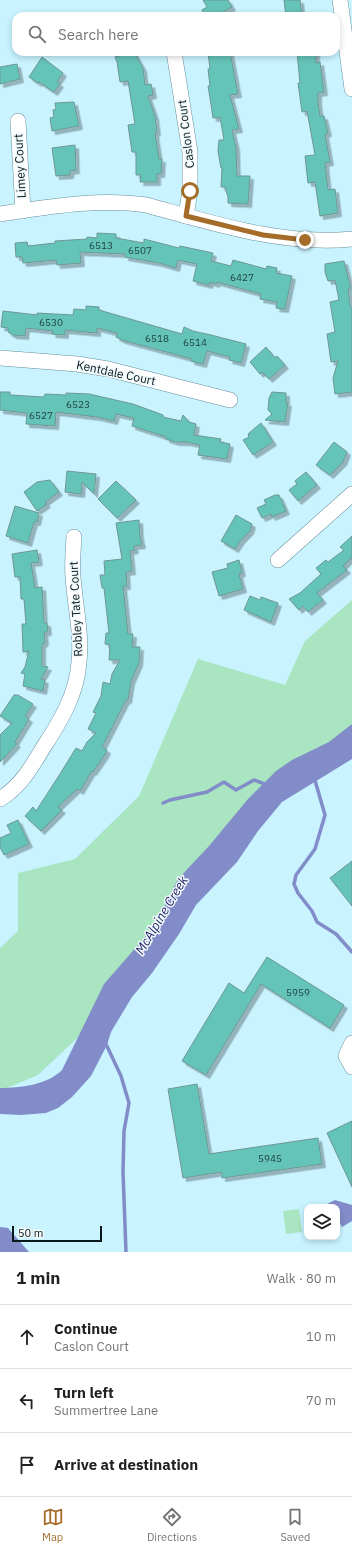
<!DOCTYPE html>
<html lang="en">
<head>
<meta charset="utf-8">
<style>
  body { margin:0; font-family:"IBM Plex Sans",sans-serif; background:#f2f2f2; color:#202124 }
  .controls { position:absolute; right:12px; bottom:12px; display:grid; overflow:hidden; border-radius:8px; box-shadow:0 2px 6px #0003 }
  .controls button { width:36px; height:36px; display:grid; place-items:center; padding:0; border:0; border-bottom:1px solid #e0e0e0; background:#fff; color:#202124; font:20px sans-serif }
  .scale { position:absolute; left:12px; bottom:10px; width:90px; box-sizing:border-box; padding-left:4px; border:2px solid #08181c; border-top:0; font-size:11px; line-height:14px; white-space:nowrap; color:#08181c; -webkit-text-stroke:3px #f1f9fb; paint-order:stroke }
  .stop { position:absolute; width:12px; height:12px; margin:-9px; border:3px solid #a46c28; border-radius:50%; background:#fff }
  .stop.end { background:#a46c28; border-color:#fff; box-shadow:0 1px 4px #0008 }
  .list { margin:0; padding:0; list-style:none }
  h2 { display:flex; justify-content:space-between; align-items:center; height:52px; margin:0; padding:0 16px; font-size:17px }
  h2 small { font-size:13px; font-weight:400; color:#757577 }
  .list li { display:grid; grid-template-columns:26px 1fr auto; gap:12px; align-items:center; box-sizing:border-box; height:64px; padding:0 16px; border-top:1px solid #e0e0e0 }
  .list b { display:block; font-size:15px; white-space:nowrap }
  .list p { margin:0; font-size:13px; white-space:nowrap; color:#757577 }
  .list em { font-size:13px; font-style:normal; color:#757577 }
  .icon { flex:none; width:22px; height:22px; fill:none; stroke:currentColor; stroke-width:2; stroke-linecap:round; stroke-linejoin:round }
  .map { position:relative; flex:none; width:352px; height:1252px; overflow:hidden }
  .search { position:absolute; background:#fff; box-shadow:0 2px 6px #0003; left:12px; right:12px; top:12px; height:44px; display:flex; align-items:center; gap:10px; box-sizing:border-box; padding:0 14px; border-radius:12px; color:#757577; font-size:15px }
  .sheet { height:244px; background:#fff }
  nav { display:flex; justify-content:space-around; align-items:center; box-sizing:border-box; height:56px; border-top:1px solid #e0e0e0; background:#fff; font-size:11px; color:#757577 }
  nav a { display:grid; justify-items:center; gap:2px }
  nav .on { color:#a46c28 }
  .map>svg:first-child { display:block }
</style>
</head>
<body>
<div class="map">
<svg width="352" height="1252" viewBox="0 0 352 1252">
  <defs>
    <filter id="shadow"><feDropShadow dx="3.5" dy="3.5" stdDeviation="0" flood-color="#0004"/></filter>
  </defs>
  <rect width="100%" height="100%" fill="#c8f3ff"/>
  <g fill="#a9e5c0">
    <polygon points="352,600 352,737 274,786 113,1004 38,1075 0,1091 0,948 18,931 18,873 75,859 139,796 198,659 285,685 305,641"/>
    <polygon points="299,1209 302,1232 286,1234 283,1211"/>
  </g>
  <g fill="#828cc9">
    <path d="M352,724V759L282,802L258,831L237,862L196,905L179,934L152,973L132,997L111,1032L107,1045L91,1076L72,1097L58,1108L46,1113L21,1115L0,1114V1088C20,1088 47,1085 62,1070L104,984L152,929L163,913L166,902L178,879L209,846L248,799L276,771L292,760L329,742Z"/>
    <polygon points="335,1200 352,1205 352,1221 342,1227 338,1220 340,1215 337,1214 337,1207 326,1207 325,1205"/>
    <polygon points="0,1227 8,1228 29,1252 0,1252"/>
  </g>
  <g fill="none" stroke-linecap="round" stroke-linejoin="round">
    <g stroke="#828cc9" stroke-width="3.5">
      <polyline points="314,777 325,815 315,849 296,875 294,884 298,893 312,911 317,922 336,934 352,952"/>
      <polyline points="163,803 170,800 207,792 224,782 236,790 254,780 267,785"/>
      <polyline points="105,1042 121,1076 129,1103 124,1131 123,1172 126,1252"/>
    </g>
  </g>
  <g fill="#65c4ba" stroke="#6d9792" filter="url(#shadow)">
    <polygon points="203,0 228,0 232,7 216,16 205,16 202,10 207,7"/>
    <polygon points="284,0 300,0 302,16 286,16"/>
    <polygon points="134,52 143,68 145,85 151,84 153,95 148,96 155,116 157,132 155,133 159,159 162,159 161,174 157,174 157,182 140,182 141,175 136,175 136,152 132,152 128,125 135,124 128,81 120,82 117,62 115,57"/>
    <polygon points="208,52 230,52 238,94 230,95 239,129 232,130 236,147 237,176 250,176 248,204 228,203 228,197 225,187 221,187 222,168 221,168 218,151 219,140 224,140 220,117 213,118 210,98 208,86 210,86 208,69 210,69"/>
    <polygon points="297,52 316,52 316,63 320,62 324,92 318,93 318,102 320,116 324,116 328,133 325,134 330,162 325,163 328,190 335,189 338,213 320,216 315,182 308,183 305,156 315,155 307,111 302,112 298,83 300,83"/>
    <polygon points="42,57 63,73 57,82 60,84 54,92 39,82 38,83 29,77"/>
    <polygon points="17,64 20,79 0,84 0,67"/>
    <polygon points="74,102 79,126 52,131 50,118 54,117 53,110 56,109 55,103"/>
    <polygon points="75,145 76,170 70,171 70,175 56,176 52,148"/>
    <polygon points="97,233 116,234 116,238 144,243 144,239 179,248 180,246 213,253 211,261 231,266 233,260 266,269 267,266 277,268 276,273 292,276 285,309 276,308 277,302 260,299 261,294 217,282 216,284 210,282 209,285 193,281 197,264 178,260 176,268 159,263 125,257 125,254 80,252 81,263 57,265 56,260 23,263 22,257 16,257 15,243 27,242 28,246 55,243 55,241 87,239 87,237 97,238"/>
    <polygon points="344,261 351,289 348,289 350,305 352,308 352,392 335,394 333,378 338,361 331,362 327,334 335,332 330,302 339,300 335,280 328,281 325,272 325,264"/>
    <polygon points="86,306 99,307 99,310 182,334 184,327 193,331 211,335 246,344 241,363 229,360 230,357 207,351 203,364 191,361 192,359 122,340 116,337 117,333 97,328 97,333 65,330 65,335 52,334 53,331 26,328 25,336 13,335 8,332 8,328 1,327 3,311 37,315 37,313 73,315 74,309 86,310"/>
    <polygon points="266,347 275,358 277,356 285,365 269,379 262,372 260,374 250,362"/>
    <polygon points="0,392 10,392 10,395 44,397 45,394 66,395 66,393 89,394 133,404 163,415 163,417 181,421 183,415 189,422 196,424 194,435 221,439 220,442 230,444 227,459 198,455 200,445 187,442 176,442 166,439 166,437 132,426 134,418 116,414 114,421 97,417 56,412 55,426 26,424 27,413 0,410"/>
    <polygon points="272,392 286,393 286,403 288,403 285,422 265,420 272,414 268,410 269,398"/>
    <polygon points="261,423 273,442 253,455 243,440 249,437 248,434"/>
    <polygon points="334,442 347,452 343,462 330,475 316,465"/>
    <polygon points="67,471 96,474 94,494 82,482 81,494 65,492"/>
    <polygon points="306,472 317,485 298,501 289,490 297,484 295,481"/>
    <polygon points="50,480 59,492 45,502 47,504 37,511 24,492 37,482"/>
    <polygon points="116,481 136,500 117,518 98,499"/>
    <polygon points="275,495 279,495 286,511 272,517 271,514 262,518 257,508 266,504 264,500"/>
    <polygon points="15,506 39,513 37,522 34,522 28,543 6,536"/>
    <polygon points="236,515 252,524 250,531 241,540 235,549 221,541"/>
    <polygon points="139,520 140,536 142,545 134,546 135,550 130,551 132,571 126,572 127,586 123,586 128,634 133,634 132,647 140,647 139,663 131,681 128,700 126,700 102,747 107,750 104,756 93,772 92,771 80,791 77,789 58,807 62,810 41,831 25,816 33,807 36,811 60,774 76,748 82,751 87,742 96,733 88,729 96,713 93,712 101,696 103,682 110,684 112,674 120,660 109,660 110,645 105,644 106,633 109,633 104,588 102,588 100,575 105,575 104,561 122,559 116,523"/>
    <polygon points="352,536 352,559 351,558 343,566 347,570 317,593 323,600 308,612 303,606 299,610 289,599 300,593 321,574 316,568 326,560 328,562 344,550 340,547"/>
    <polygon points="37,550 39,562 31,563 35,588 42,587 44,623 47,623 48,632 44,632 45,642 42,645 42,666 48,667 41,679 45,680 43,691 23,686 25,674 21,673 25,667 29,651 23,652 22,624 26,624 24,599 21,599 20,577 15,577 12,554"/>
    <polygon points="239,560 242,573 239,574 243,589 219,596 212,572 228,568 227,564"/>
    <polygon points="250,596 260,600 261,597 278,603 271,622 244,610"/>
    <polygon points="14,695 18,695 33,704 25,716 29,719 15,742 17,744 0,762 0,735 12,723 0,716"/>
    <polygon points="18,820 29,844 4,855 0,847 0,838 11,833 7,825"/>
    <polygon points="352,861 352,906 330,878"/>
    <polygon points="267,957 344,1005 330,1028 261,984 206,1075 182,1061 229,983 244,993"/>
    <polygon points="197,1084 209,1154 318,1138 322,1164 222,1178 222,1172 183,1178 168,1089"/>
    <polygon points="352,1121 352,1187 327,1133"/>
  </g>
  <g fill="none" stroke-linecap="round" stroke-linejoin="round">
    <defs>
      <g id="minor">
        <polyline points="340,0 352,89"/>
        <polyline points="174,52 190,152 190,191 186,216"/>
        <polyline points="18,121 23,211"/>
        <path d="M0,214C48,207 97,198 146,205C213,223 282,246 352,239"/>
        <polyline points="0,358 77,364 108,369 230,400"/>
        <polyline points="278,560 352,494"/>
        <path d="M0,799C20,787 31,768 43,748C60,722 77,694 79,662C82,634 75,605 73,577C72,564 73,551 74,537"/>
        <polyline points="352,1043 346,1056 352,1067"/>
      </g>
    </defs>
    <use href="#minor" stroke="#688f9a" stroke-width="16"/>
    <use href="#minor" stroke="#fff" stroke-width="15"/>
  </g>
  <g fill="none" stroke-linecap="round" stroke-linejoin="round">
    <polyline stroke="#a46c28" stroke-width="5" points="190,191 186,216 263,235 305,240"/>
  </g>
  <g text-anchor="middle" stroke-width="3" stroke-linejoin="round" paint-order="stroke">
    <g font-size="10" fill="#1f4344">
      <text x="101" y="249">6513</text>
      <text x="140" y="254">6507</text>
      <text x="242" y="281">6427</text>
      <text x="51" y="326">6530</text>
      <text x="157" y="342">6518</text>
      <text x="195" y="346">6514</text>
      <text x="78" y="408">6523</text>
      <text x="41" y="419">6527</text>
      <text x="298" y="996">5959</text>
      <text x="270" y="1162">5945</text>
    </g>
    <g font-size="12" fill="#08181c" stroke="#f1f9fb">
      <text transform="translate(186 134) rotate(-97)" y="4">Caslon Court</text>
      <text transform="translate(20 166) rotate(-93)" y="4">Limey Court</text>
      <text transform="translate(116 373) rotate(12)" y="4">Kentdale Court</text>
      <text transform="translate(76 609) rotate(-93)" y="4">Robley Tate Court</text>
    </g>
    <g font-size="13" font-style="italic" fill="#222269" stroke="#f1f9fb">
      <text transform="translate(161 915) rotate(-59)" y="5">McAlpine Creek</text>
    </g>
  </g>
</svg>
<div class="controls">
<button><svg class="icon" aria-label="layers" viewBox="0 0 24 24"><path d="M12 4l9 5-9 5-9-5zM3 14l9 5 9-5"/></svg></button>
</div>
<div class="scale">50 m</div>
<div class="stop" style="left:190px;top:191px"></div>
<div class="stop end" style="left:305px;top:240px"></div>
<div class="search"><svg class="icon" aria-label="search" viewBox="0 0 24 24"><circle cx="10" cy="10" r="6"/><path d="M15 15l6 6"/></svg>Search here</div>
</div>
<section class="sheet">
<h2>1 min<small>Walk · 80 m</small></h2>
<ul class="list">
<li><svg class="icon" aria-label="ahead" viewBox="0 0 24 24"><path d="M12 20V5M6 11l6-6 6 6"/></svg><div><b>Continue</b><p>Caslon Court</p></div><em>10 m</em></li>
<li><svg class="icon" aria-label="left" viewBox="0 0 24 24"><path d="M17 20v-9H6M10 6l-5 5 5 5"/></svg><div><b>Turn left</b><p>Summertree Lane</p></div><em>70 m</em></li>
<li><svg class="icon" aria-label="arrive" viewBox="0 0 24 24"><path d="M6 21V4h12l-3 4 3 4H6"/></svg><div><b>Arrive at destination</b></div></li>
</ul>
</section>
<nav>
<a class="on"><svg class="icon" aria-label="map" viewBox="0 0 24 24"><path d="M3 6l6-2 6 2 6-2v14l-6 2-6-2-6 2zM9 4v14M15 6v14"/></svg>Map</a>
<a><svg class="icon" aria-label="directions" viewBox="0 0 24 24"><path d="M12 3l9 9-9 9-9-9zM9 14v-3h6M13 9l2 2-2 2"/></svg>Directions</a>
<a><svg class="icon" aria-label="saved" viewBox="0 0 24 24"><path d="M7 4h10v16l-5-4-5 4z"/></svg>Saved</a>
</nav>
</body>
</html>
